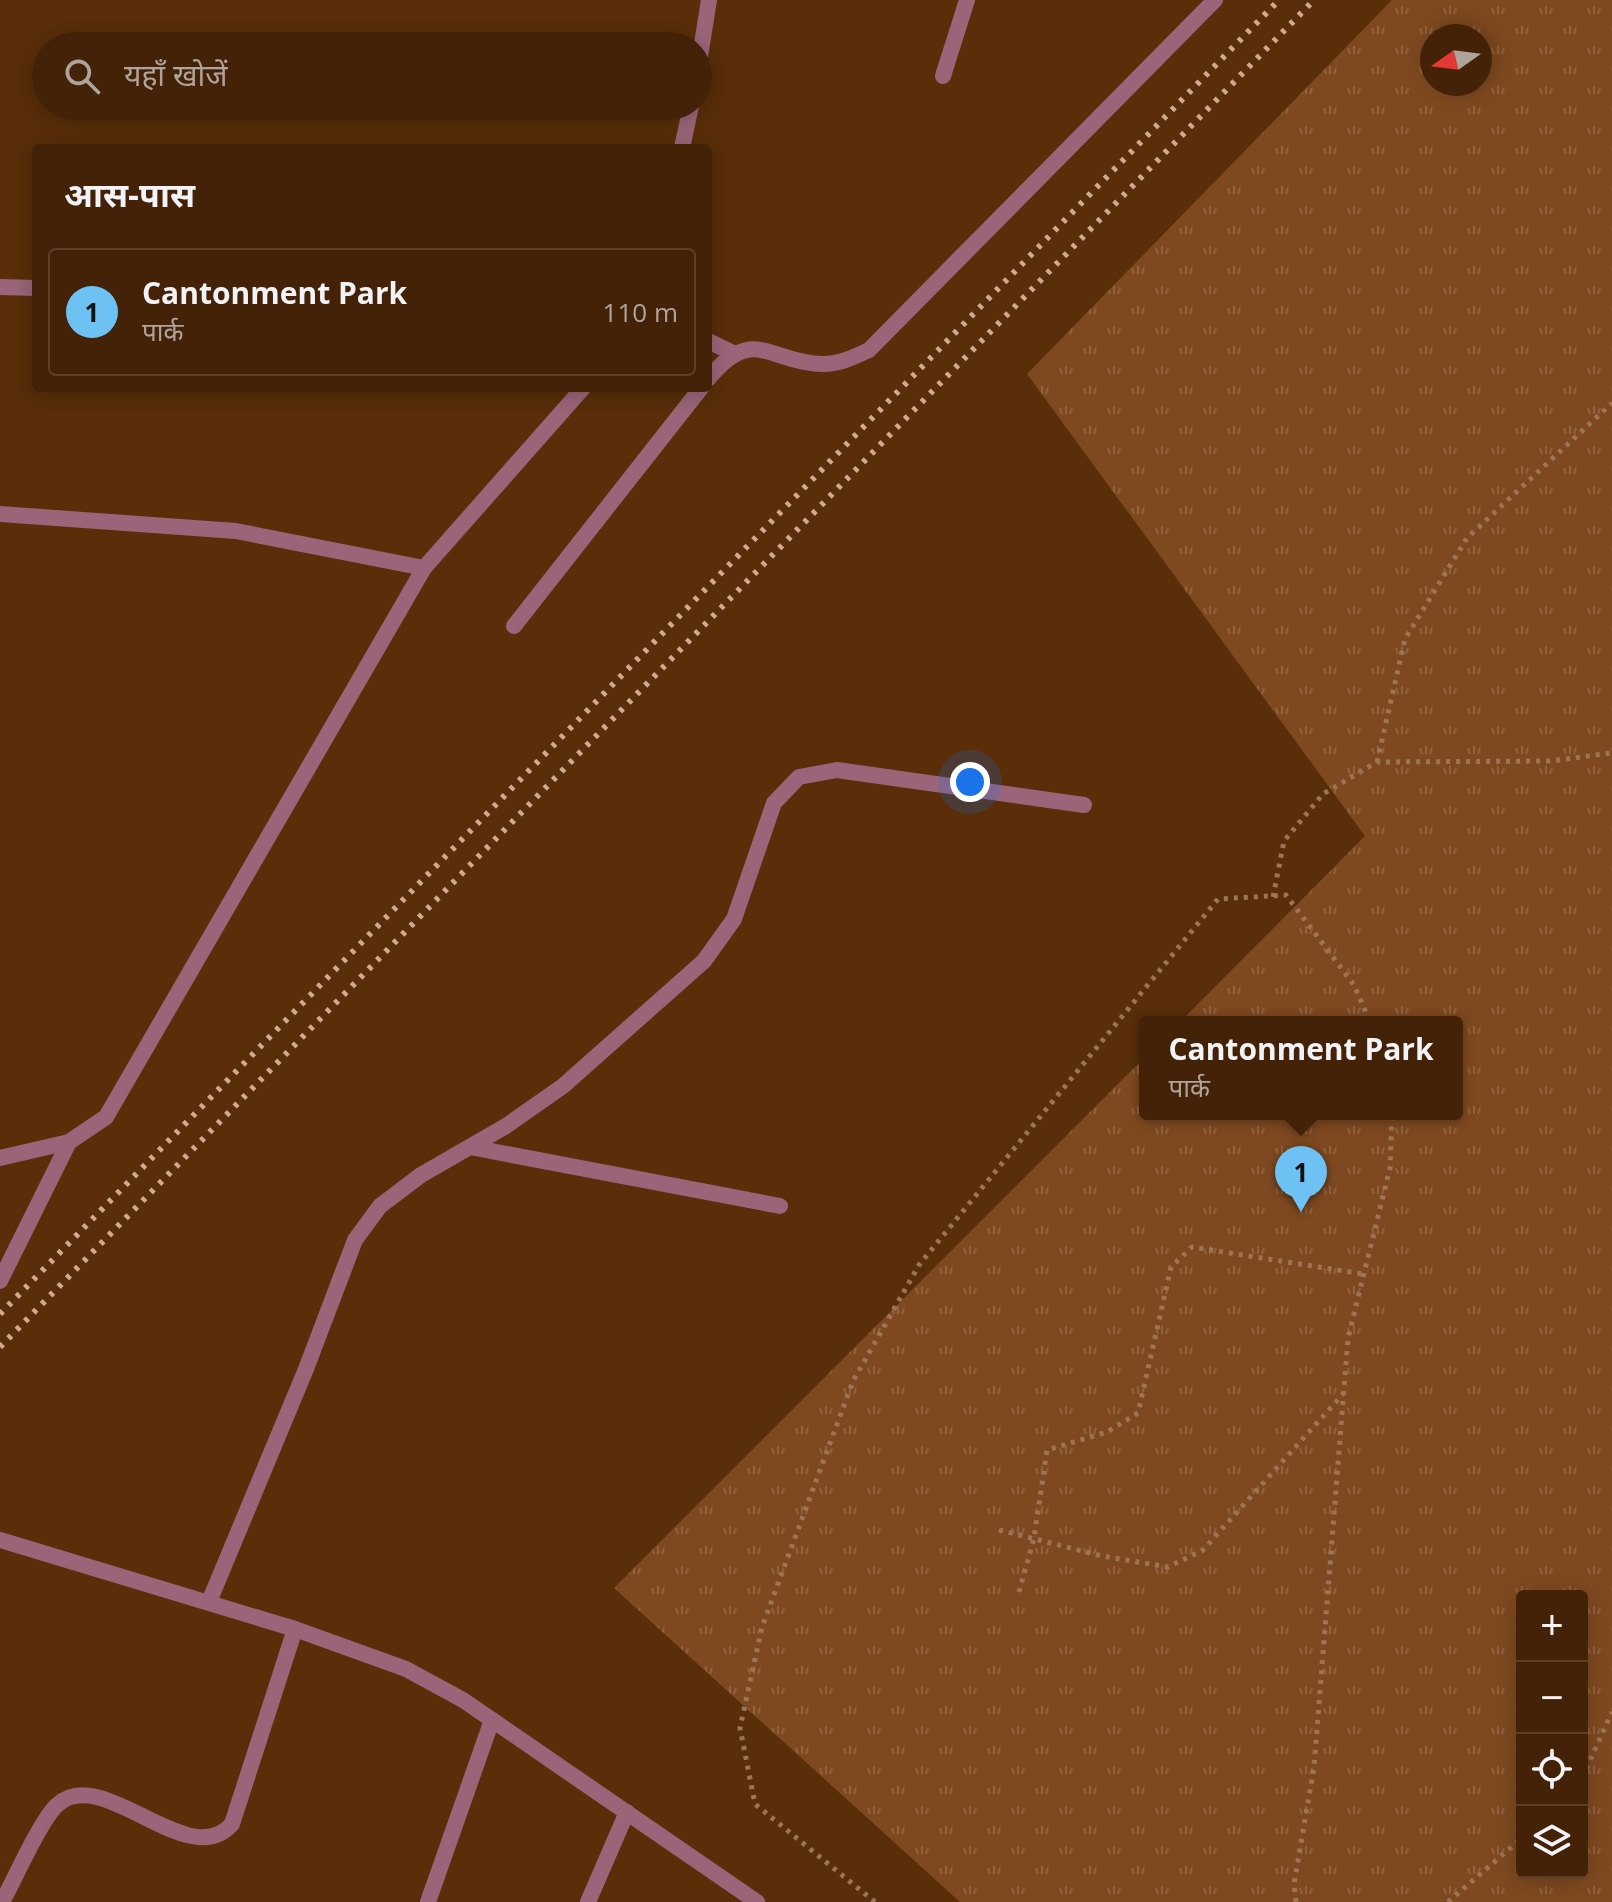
<!DOCTYPE html>
<html lang="hi">
<head>
<meta charset="utf-8">
<style>
  body { margin:0; font-family:"Open Sans","Noto Sans Devanagari",sans-serif; background:#4d2f15; color:#f1f3f6 }
  .controls { position:absolute; right:24px; bottom:24px; display:grid; overflow:hidden; border-radius:8px; box-shadow:0 4px 20px #0003 }
  .controls button { width:72px; height:72px; display:grid; place-items:center; padding:0; border:0; border-bottom:2px solid #5b3f28; background:#432207; color:#f1f3f6; font:40px sans-serif }
  .compass { position:absolute; left:1420px; top:24px; width:72px; height:72px; border-radius:50%; background:#432207; box-shadow:0 4px 20px #0003; rotate:256deg }
  .you { position:absolute; left:970px; top:782px; width:28px; height:28px; margin:-20px; border:6px solid #fff; border-radius:50%; background:#1a73e8; box-shadow:0 0 0 12px #1a73e833 }
  .badge { display:grid; place-items:center; width:52px; height:52px; border-radius:50%; background:#6dc2f3; color:#111; font-size:26px; font-weight:700 }
  .pin { position:absolute; translate:-50% -66px; filter:drop-shadow(0 2px 4px #0008) }
  .pin::after { content:''; position:absolute; top:42px; width:28px; height:24px; background:inherit; clip-path:polygon(0 0,100% 0,50% 100%) }
  .popup { position:absolute; left:1139px; top:1016px; width:324px; height:104px; box-sizing:border-box; display:grid; place-content:center; border-radius:8px; background:#432207; filter:drop-shadow(0 2px 6px #0005); font-size:26px; white-space:nowrap; color:#afa49b }
  .popup b { font-size:30px; color:#f1f3f6 }
  .popup::after { content:''; position:absolute; left:50%; top:100%; margin-left:-16px; border:16px solid transparent; border-top-color:#432207 }
  .list { margin:0; padding:0; list-style:none }
  h2 { display:flex; justify-content:space-between; align-items:center; height:104px; margin:0; padding:0 32px; font-size:34px }
  h2 small { font-size:26px; font-weight:400; color:#afa49b }
  .list li { display:grid; grid-template-columns:52px 1fr auto; gap:24px; align-items:center; box-sizing:border-box; height:128px; margin:0 16px 16px; padding:0 16px; border:2px solid #5b3f28; border-radius:8px }
  .list b { display:block; font-size:30px; white-space:nowrap }
  .list p { margin:0; font-size:26px; white-space:nowrap; color:#afa49b }
  .list em { font-size:26px; font-style:normal; color:#afa49b }
  .icon { flex:none; width:44px; height:44px; fill:none; stroke:currentColor; stroke-width:2; stroke-linecap:round; stroke-linejoin:round }
  .map { position:relative; flex:none; width:1612px; height:1902px; overflow:hidden }
  .search { position:absolute; background:#432207; box-shadow:0 4px 20px #0003; left:32px; top:32px; width:680px; height:88px; display:flex; align-items:center; gap:20px; box-sizing:border-box; padding:0 28px; border-radius:44px; color:#afa49b; font-size:30px }
  .panel { position:absolute; background:#432207; box-shadow:0 4px 20px #0003; left:32px; top:144px; width:680px; height:248px; border-radius:8px }
  .map>svg:first-child { display:block }
</style>
</head>
<body>
<div class="map">
<svg width="1612" height="1902" viewBox="0 0 1612 1902">
  <defs>
    <pattern id="park-tufts" width="24" height="20" patternUnits="userSpaceOnUse" patternTransform="scale(2)"><rect width="24" height="20" fill="#7e4920"/><path d="M3 7l-1-3M5 7V3M7 7l1-3M15 17l-1-3M17 17v-4M19 17l1-3" fill="none" stroke="#91623e"/></pattern>
  </defs>
  <rect width="100%" height="100%" fill="#592e09"/>
  <path fill="url(#park-tufts)" fill-rule="evenodd" d="M1392,0H1612V1902H960L614,1588L1145,1057V1114H1457V1022H1180L1365,836L1027,374ZM1432,36H1480V84H1432ZM1522,1596H1582V1872H1522Z"/>
  <g fill="none" stroke-linecap="round" stroke-linejoin="round">
    <g stroke="#9c7556" stroke-width="5" stroke-dasharray="4 6" stroke-linecap="butt">
      <polyline points="1377,762 1405,639 1467,538 1612,403"/>
      <polyline points="1273,897 1284,841 1323,794 1377,762 1550,761 1612,753"/>
      <polyline points="999,1530 1102,1556 1168,1567 1203,1550 1343,1394"/>
      <polyline points="1019,1592 1034,1538 1047,1450 1107,1432 1138,1413 1171,1267 1192,1247 1363,1274"/>
      <polyline points="1582,1778 1612,1712"/>
      <polyline points="875,1902 755,1804 740,1728 762,1627 853,1381 919,1265 1218,899 1286,895 1354,985 1370,1022"/>
      <polyline points="1296,1902 1294,1884 1314,1767 1348,1338 1390,1168 1392,1114"/>
      <polyline points="1448,1902 1522,1838"/>
    </g>
    <g stroke="#9b6479" stroke-width="16">
      <polyline points="698,69 709,0"/>
      <polyline points="943,76 967,0"/>
      <polyline points="682,148 691,106"/>
      <polyline points="0,287 36,288"/>
      <polyline points="708,341 733,353"/>
      <path d="M708,379C753,324 769,362 821,364C838,365 854,357 869,350L1215,0"/>
      <polyline points="0,514 236,531 424,568"/>
      <polyline points="514,626 701,388"/>
      <polyline points="470,1147 780,1206"/>
      <polyline points="0,1158 69,1142 106,1117 424,568 583,388"/>
      <polyline points="0,1281 69,1142"/>
      <polyline points="0,1540 295,1629 406,1669 463,1700 757,1902"/>
      <polyline points="209,1602 306,1369 355,1240 380,1206 421,1175 506,1126 563,1086 704,961 734,919 774,803 799,777 837,770 1084,805"/>
      <path d="M2,1902C15,1879 40,1821 57,1805C103,1763 188,1874 232,1824L295,1629"/>
      <polyline points="428,1902 492,1720"/>
      <polyline points="588,1902 627,1812"/>
    </g>
    <g stroke="#cfab91" stroke-width="6" stroke-dasharray="4 8" stroke-linecap="butt">
      <polyline points="0,1314 1279,0"/>
      <polyline points="0,1347 1314,0"/>
    </g>
  </g>
</svg>
<div class="controls">
<button>+</button>
<button>−</button>
<button><svg class="icon" aria-label="locate" viewBox="0 0 24 24"><circle cx="12" cy="12" r="6"/><path d="M12 2v4M12 18v4M2 12h4M18 12h4"/></svg></button>
<button><svg class="icon" aria-label="layers" viewBox="0 0 24 24"><path d="M12 4l9 5-9 5-9-5zM3 14l9 5 9-5"/></svg></button>
</div>
<svg class="compass" viewBox="-18 -18 36 36"><path d="M0-13l5 13h-10z" fill="#e53935"/><path d="M0 13l5-13h-10z" fill="#afa49b"/></svg>
<div class="you"></div>
<div class="pin badge" style="left:1301px;top:1212px">1</div>
<div class="popup"><b>Cantonment Park</b>पार्क</div>
<div class="search"><svg class="icon" aria-label="search" viewBox="0 0 24 24"><circle cx="10" cy="10" r="6"/><path d="M15 15l6 6"/></svg>यहाँ खोजें</div>
<section class="panel">
<h2>आस-पास<small></small></h2>
<ul class="list">
<li><span class="badge">1</span><div><b>Cantonment Park</b><p>पार्क</p></div><em>110 m</em></li>
</ul>
</section>
</div>
</body>
</html>
